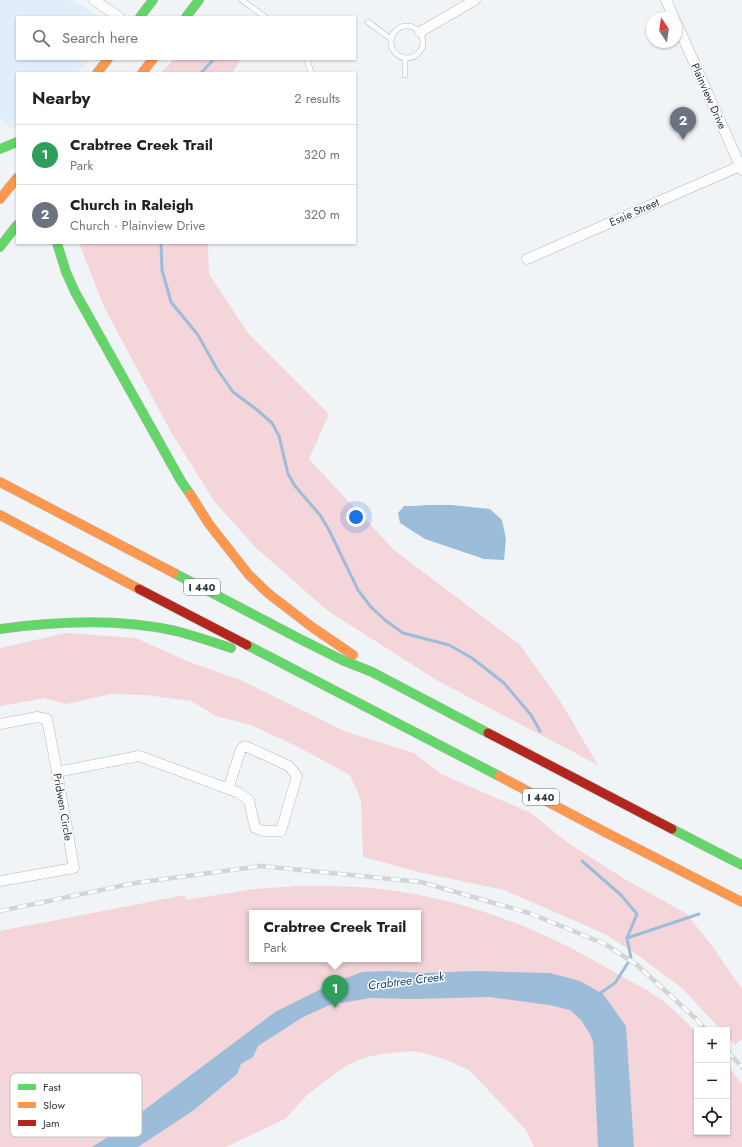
<!DOCTYPE html>
<html lang="en">
<head>
<meta charset="utf-8">
<style>
  body { margin:0; font-family:Jost,sans-serif; background:#f6f6f6; color:#222 }
  .controls { position:absolute; right:12px; bottom:12px; display:grid; overflow:hidden; border-radius:0px; box-shadow:0 1px 3px #0004 }
  .controls button { width:36px; height:36px; display:grid; place-items:center; padding:0; border:0; border-bottom:1px solid #e0e0e0; background:#fff; color:#222; font:20px sans-serif }
  .compass { position:absolute; left:646px; top:12px; width:36px; height:36px; border-radius:50%; background:#fff; box-shadow:0 1px 3px #0004; rotate:347deg }
  .you { position:absolute; left:356px; top:517px; width:14px; height:14px; margin:-10px; border:3px solid #fff; border-radius:50%; background:#1a73e8; box-shadow:0 0 0 6px #1a73e833 }
  .badge { display:grid; place-items:center; width:26px; height:26px; border-radius:50%; background:#1a73e8; color:#fff; font-size:13px; font-weight:700 }
  .pin { position:absolute; translate:-50% -33px; filter:drop-shadow(0 1px 2px #0008) }
  .pin::after { content:''; position:absolute; top:21px; width:14px; height:12px; background:inherit; clip-path:polygon(0 0,100% 0,50% 100%) }
  .popup { position:absolute; left:249px; top:910px; width:172px; height:52px; box-sizing:border-box; display:grid; place-content:center; border-radius:0px; background:#fff; filter:drop-shadow(0 1px 3px #0005); font-size:13px; white-space:nowrap; color:#767676 }
  .popup b { font-size:15px; color:#222 }
  .popup::after { content:''; position:absolute; left:50%; top:100%; margin-left:-8px; border:8px solid transparent; border-top-color:#fff }
  .list { margin:0; padding:0; list-style:none }
  h2 { display:flex; justify-content:space-between; align-items:center; height:52px; margin:0; padding:0 16px; font-size:17px }
  h2 small { font-size:13px; font-weight:400; color:#767676 }
  .list li { display:grid; grid-template-columns:26px 1fr auto; gap:12px; align-items:center; box-sizing:border-box; height:60px; padding:0 16px; border-top:1px solid #e0e0e0 }
  .list b { display:block; font-size:15px; white-space:nowrap }
  .list p { margin:0; font-size:13px; white-space:nowrap; color:#767676 }
  .list em { font-size:13px; font-style:normal; color:#767676 }
  .icon { flex:none; width:22px; height:22px; fill:none; stroke:currentColor; stroke-width:2; stroke-linecap:round; stroke-linejoin:round }
  .map { position:relative; flex:none; width:742px; height:1147px; overflow:hidden }
  .search { position:absolute; background:#fff; box-shadow:0 1px 3px #0004; left:16px; top:16px; width:340px; height:44px; display:flex; align-items:center; gap:10px; box-sizing:border-box; padding:0 14px; border-radius:0px; color:#767676; font-size:15px }
  .panel { position:absolute; background:#fff; box-shadow:0 1px 3px #0004; left:16px; top:72px; width:340px; height:172px; border-radius:0px }
  .map>svg:first-child { display:block }
</style>
</head>
<body>
<div class="map">
<svg width="742" height="1147" viewBox="0 0 742 1147">
  <rect width="100%" height="100%" fill="#f1f4f6"/>
  <polygon fill="#e1eefa" points="0,0 69,0 85,7 97,15 98,17 17,17 17,59 90,59 77,73 17,73 17,125 10,129 0,117"/>
  <g fill="#f4d5da" fill-rule="evenodd">
    <polygon points="174,59 241,59 232,73 161,73"/>
    <polygon points="79,243 208,243 209,274 248,333 329,414 309,459 394,550 520,645 560,701 598,765 438,681 328,611 255,547 214,501 171,432 104,307"/>
    <polygon points="66,633 136,638 187,661 243,681 344,731 414,753 441,774 531,813 568,843 628,881 687,914 715,950 742,989 742,1039 735,1045 727,1036 727,1030 721,1030 682,988 639,956 605,934 504,890 423,873 363,857 361,800 350,775 298,747 251,725 216,716 191,701 146,695 111,694 66,704 45,698 0,706 0,648"/>
    <path d="M300,886C324,886 348,886 373,888C459,897 540,927 614,972C629,981 645,988 659,998C673,1008 685,1021 697,1033V1132H727V1065L742,1084V1147H534L526,1130L469,1070L444,1059L423,1053L410,1051L383,1054L372,1056L361,1059L346,1066L308,1094L285,1119L226,1147H0V931L185,895L186,900L253,889ZM252,913H418V959H252Z"/>
  </g>
  <g fill="#9cbdda">
    <polygon points="426,505 452,505 490,509 502,520 506,539 504,560 484,559 425,539 400,523 398,513 404,506 415,506"/>
    <polygon points="388,971 424,973 475,971 550,973 580,981 603,994 626,1026 634,1147 598,1147 593,1042 590,1034 581,1020 570,1010 549,1005 489,997 414,999 370,998 330,1005 303,1017 258,1046 253,1057 241,1064 237,1074 194,1110 138,1147 92,1147 108,1137 275,1012 333,983 362,972"/>
  </g>
  <g fill="none" stroke-linecap="round" stroke-linejoin="round">
    <g stroke="#9cbdda" stroke-width="3">
      <polyline points="201,73 214,59"/>
      <polyline points="161,243 162,270 171,302 198,335 217,369 233,392 256,409 272,423 279,436 288,474 295,486 320,515 329,530 358,590 371,607 385,620 403,633 449,645 472,658 504,683 531,715 540,731"/>
      <polyline points="582,861 621,895 637,914 627,938 631,958 615,983 599,994"/>
      <polyline points="627,938 699,914"/>
    </g>
    <defs>
      <g id="lane">
        <polyline points="242,0 265,17"/>
        <polyline points="368,22 391,39"/>
        <circle cx="407" cy="42" r="16"/>
        <polyline points="307,59 311,73"/>
        <polyline points="405,75 405,58"/>
      </g>
      <g id="street">
        <polyline points="94,0 119,17"/>
        <polyline points="666,0 674,18"/>
        <polyline points="676,22 742,170"/>
        <polyline points="420,32 475,0"/>
        <polyline points="527,259 740,166"/>
        <polyline points="0,724 37,717 47,719 57,772 74,868 0,881"/>
        <polyline points="57,772 139,756 237,792 249,800 255,828 264,831 281,831 297,776 289,766 245,746 241,749 228,789"/>
      </g>
      <g id="fast">
        <polyline points="140,17 153,0"/>
        <polyline points="186,17 199,0"/>
        <polyline points="0,149 17,142"/>
        <polyline points="57,243 66,272 75,292 181,481 190,494"/>
        <polyline points="0,247 17,225"/>
        <polyline points="174,573 302,640 342,660 372,672 488,733"/>
        <path d="M0,629C58,621 118,618 176,631C195,636 213,642 231,648"/>
        <polyline points="247,645 499,776"/>
        <polyline points="672,829 742,865"/>
      </g>
      <g id="slow">
        <polyline points="97,73 108,59"/>
        <polyline points="142,73 153,59"/>
        <polyline points="0,199 17,178"/>
        <polyline points="0,482 174,573"/>
        <polyline points="190,494 209,524 249,575 269,594 312,627 353,655"/>
        <polyline points="0,515 139,589"/>
        <polyline points="499,776 603,831 742,902"/>
      </g>
      <g id="jam">
        <polyline points="139,589 247,645"/>
        <polyline points="488,733 672,829"/>
      </g>
    </defs>
    <use href="#lane" stroke="#b3b9bf" stroke-width="6"/>
    <use href="#street" stroke="#b3b9bf" stroke-width="11"/>
    <use href="#fast" stroke="#bbb4b7" stroke-width="10"/>
    <use href="#slow" stroke="#bbb4b7" stroke-width="10"/>
    <use href="#jam" stroke="#bbb4b7" stroke-width="10"/>
    <use href="#lane" stroke="#fdfdfe" stroke-width="5"/>
    <use href="#street" stroke="#fdfdfe" stroke-width="10"/>
    <use href="#fast" stroke="#63d668" stroke-width="9"/>
    <use href="#slow" stroke="#ff974d" stroke-width="9"/>
    <use href="#jam" stroke="#b3261e" stroke-width="9"/>
    <defs>
      <g id="rail">
        <polyline points="0,911 135,883 261,866 421,882 529,913 605,944 637,965 695,1018 706,1030"/>
        <polyline points="727,1051 742,1067"/>
      </g>
    </defs>
    <use href="#rail" stroke="#d2d4d5" stroke-width="4.5"/>
    <use href="#rail" stroke="#fff" stroke-width="3" stroke-dasharray="9" stroke-linecap="butt"/>
  </g>
  <g text-anchor="middle" stroke-width="3" stroke-linejoin="round" paint-order="stroke">
    <g fill="#fff" stroke="#6a7279" stroke-width="1">
      <rect x="184" y="579" width="36" height="16" rx="3"/>
      <rect x="523" y="789" width="36" height="16" rx="3"/>
    </g>
    <g font-size="10" font-weight="bold" fill="#2a3540">
      <text x="202" y="591">I 440</text>
      <text x="541" y="801">I 440</text>
    </g>
    <g font-size="11" fill="#2a3540" stroke="#fff">
      <text transform="translate(709 96) rotate(66)" y="4">Plainview Drive</text>
      <text transform="translate(634 212) rotate(-24)" y="4">Essie Street</text>
      <text transform="translate(63 807) rotate(80)" y="4">Pridwen Circle</text>
    </g>
    <g font-size="12" font-style="italic" fill="#14476f" stroke="#fff">
      <text transform="translate(406 981) rotate(-7)" y="4">Crabtree Creek</text>
    </g>
  </g>
  <rect x="10" y="1073" width="132" height="64" rx="6" fill="#fff" stroke="#bfc2c6" stroke-width="1"/>
  <rect x="18" y="1084" width="18" height="6" fill="#63d668"/>
  <rect x="18" y="1102" width="18" height="6" fill="#ff974d"/>
  <rect x="18" y="1120" width="18" height="6" fill="#b3261e"/>
  <g font-size="11" fill="#2a3540">
    <text x="43" y="1091">Fast</text>
    <text x="43" y="1109">Slow</text>
    <text x="43" y="1127">Jam</text>
  </g>
</svg>
<div class="controls">
<button>+</button>
<button>−</button>
<button><svg class="icon" aria-label="locate" viewBox="0 0 24 24"><circle cx="12" cy="12" r="6"/><path d="M12 2v4M12 18v4M2 12h4M18 12h4"/></svg></button>
</div>
<svg class="compass" viewBox="-18 -18 36 36"><path d="M0-13l5 13h-10z" fill="#e53935"/><path d="M0 13l5-13h-10z" fill="#767676"/></svg>
<div class="you"></div>
<div class="pin badge" style="left:335px;top:1008px;background:#2e9e5b">1</div>
<div class="popup"><b>Crabtree Creek Trail</b>Park</div>
<div class="pin badge" style="left:683px;top:140px;background:#6b7280">2</div>
<div class="search"><svg class="icon" aria-label="search" viewBox="0 0 24 24"><circle cx="10" cy="10" r="6"/><path d="M15 15l6 6"/></svg>Search here</div>
<section class="panel">
<h2>Nearby<small>2 results</small></h2>
<ul class="list">
<li><span class="badge" style="background:#2e9e5b">1</span><div><b>Crabtree Creek Trail</b><p>Park</p></div><em>320 m</em></li>
<li><span class="badge" style="background:#6b7280">2</span><div><b>Church in Raleigh</b><p>Church · Plainview Drive</p></div><em>320 m</em></li>
</ul>
</section>
</div>
</body>
</html>
